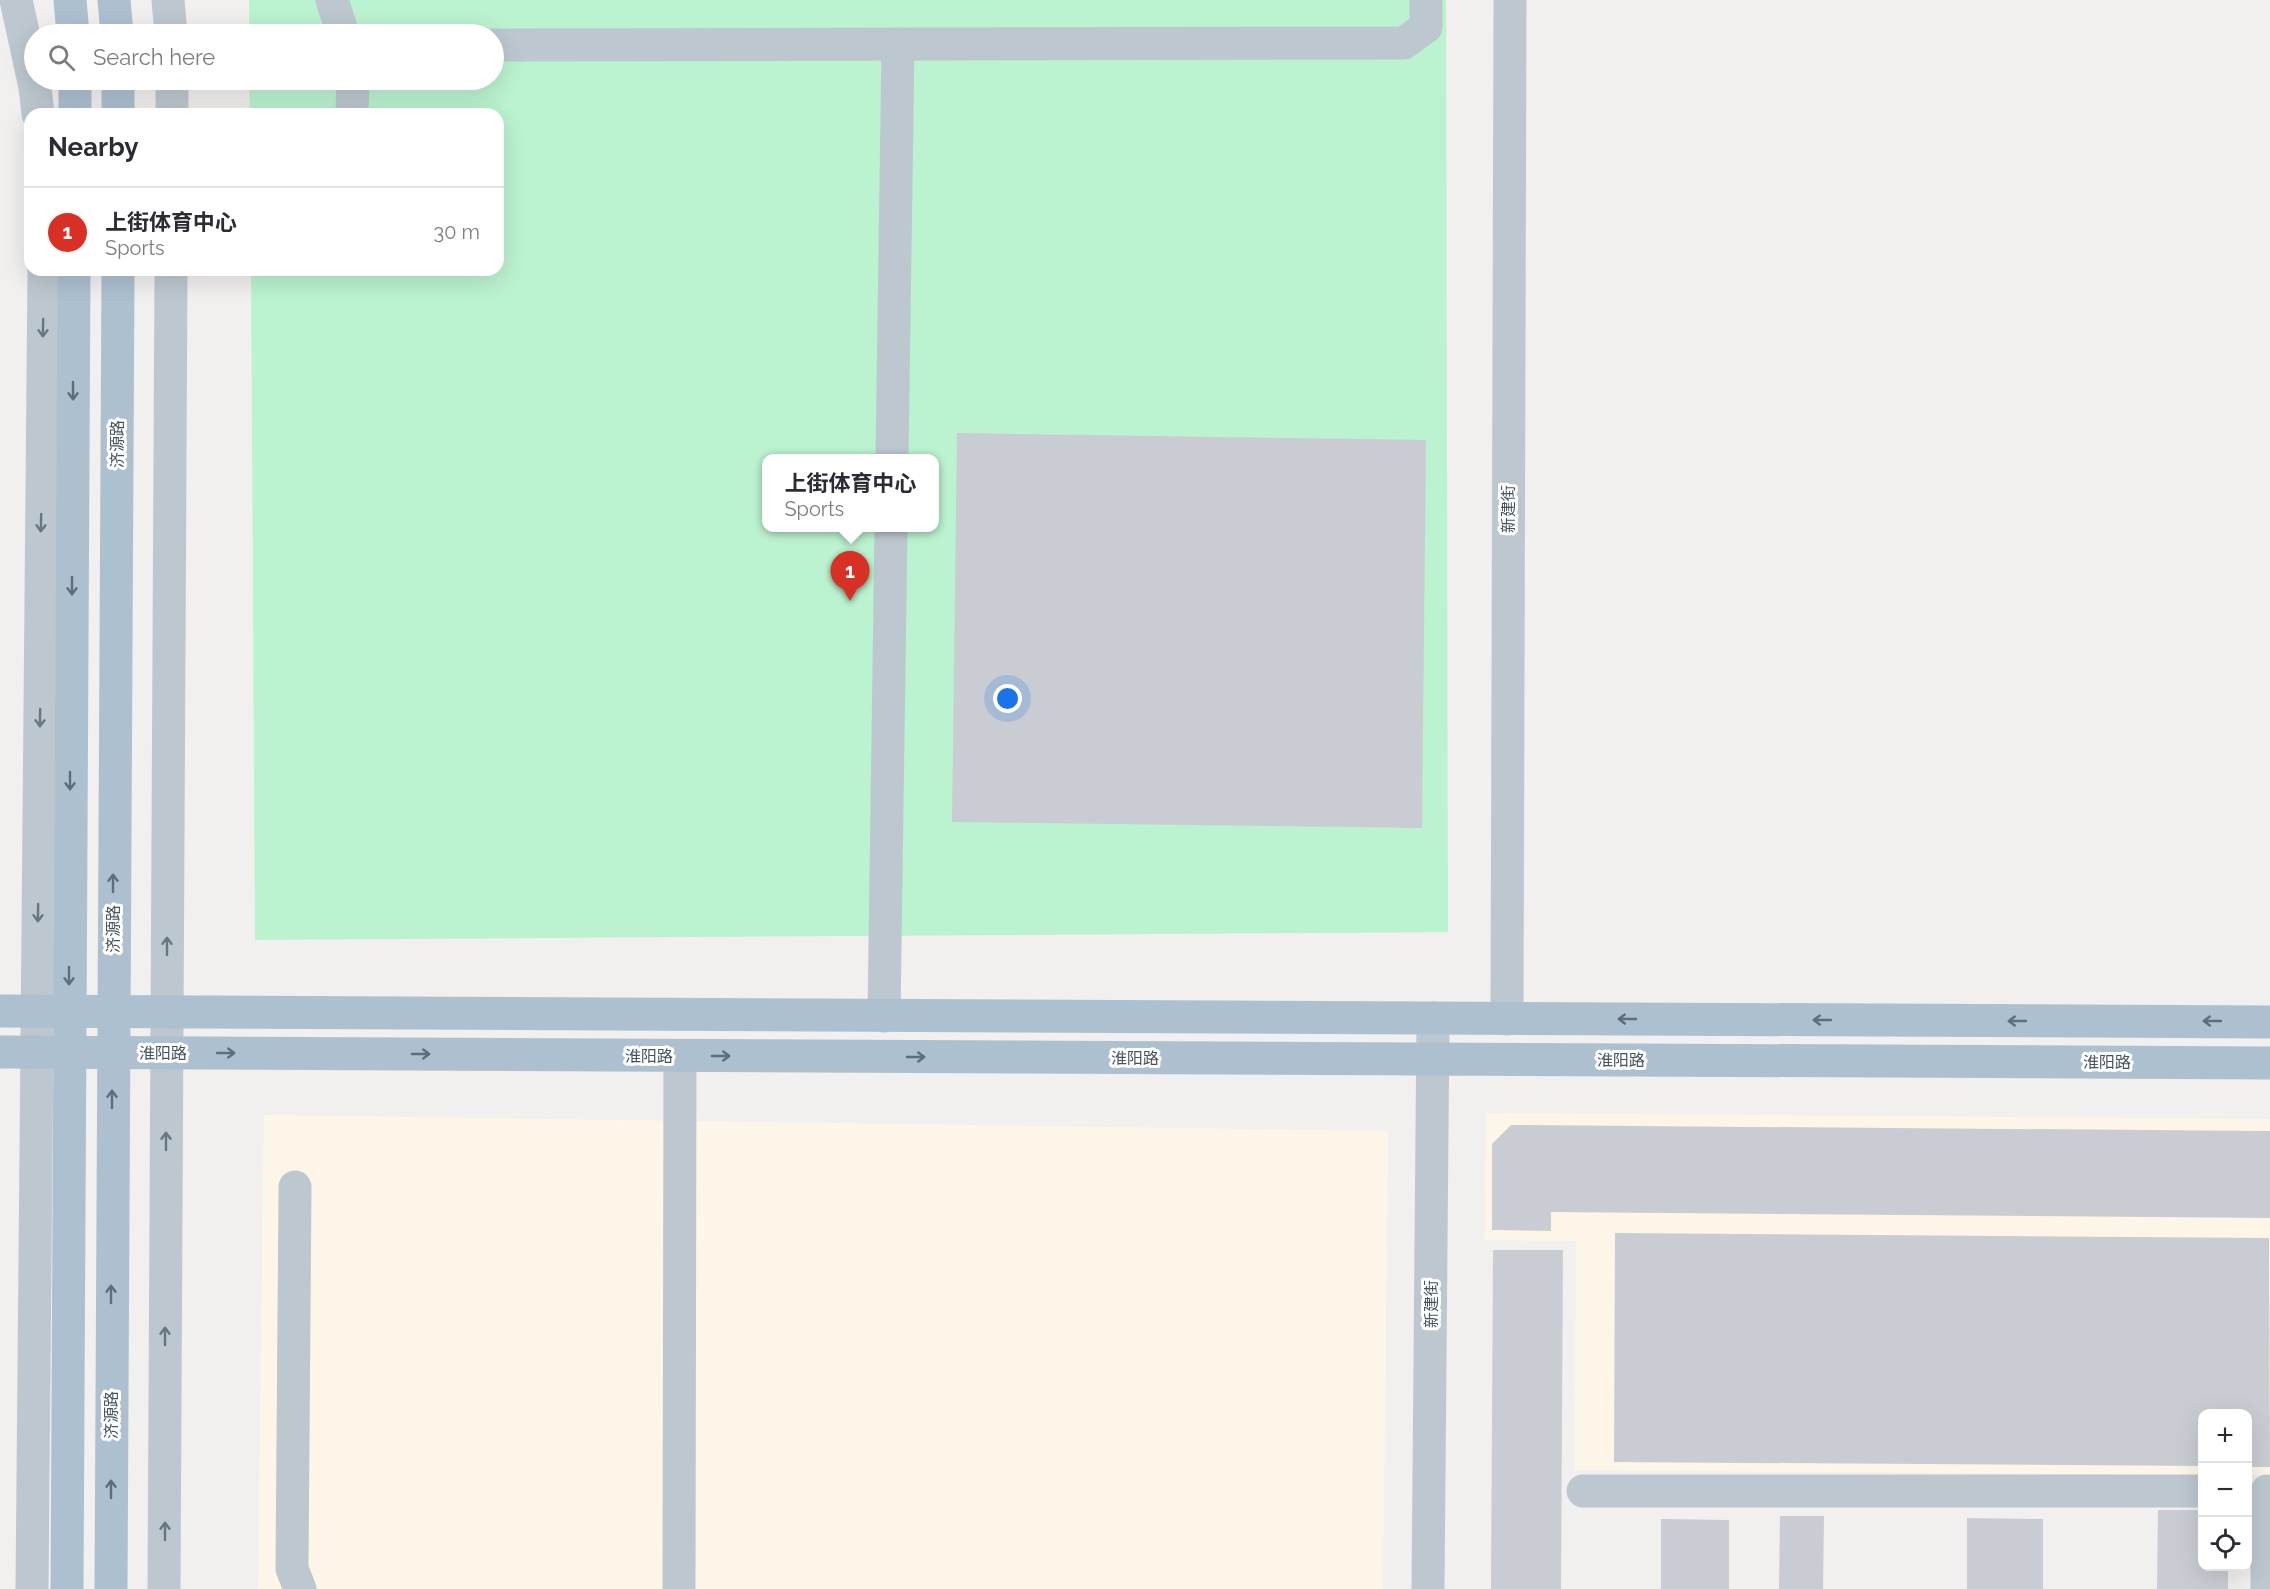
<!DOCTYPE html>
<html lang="en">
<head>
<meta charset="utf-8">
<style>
  body { margin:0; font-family:Raleway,"Noto Sans SC",sans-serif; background:#f2f2f3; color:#2b2b33 }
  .controls { position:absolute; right:18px; bottom:18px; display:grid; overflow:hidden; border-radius:12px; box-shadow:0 6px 24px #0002 }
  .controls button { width:54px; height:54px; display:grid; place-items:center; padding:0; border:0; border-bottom:2px solid #e1e1e2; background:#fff; color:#2b2b33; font:30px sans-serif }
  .you { position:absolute; left:1008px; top:699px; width:21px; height:21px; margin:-15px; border:4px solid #fff; border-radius:50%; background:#1a73e8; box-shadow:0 0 0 9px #1a73e833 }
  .badge { display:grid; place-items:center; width:39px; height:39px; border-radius:50%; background:#d93025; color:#fff; font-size:20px; font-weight:700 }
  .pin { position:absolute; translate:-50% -50px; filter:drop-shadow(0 2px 3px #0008) }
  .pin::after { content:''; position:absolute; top:32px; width:21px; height:18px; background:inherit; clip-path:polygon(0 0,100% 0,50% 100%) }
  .popup { position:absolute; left:762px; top:454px; width:177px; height:78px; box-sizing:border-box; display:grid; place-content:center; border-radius:12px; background:#fff; filter:drop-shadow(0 2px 4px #0005); font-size:20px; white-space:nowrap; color:#7c7c81 }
  .popup b { font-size:22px; color:#2b2b33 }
  .popup::after { content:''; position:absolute; left:50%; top:100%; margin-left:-12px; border:12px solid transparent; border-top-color:#fff }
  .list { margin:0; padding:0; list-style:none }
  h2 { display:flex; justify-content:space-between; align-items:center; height:78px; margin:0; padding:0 24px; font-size:26px }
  h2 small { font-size:20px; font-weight:400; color:#7c7c81 }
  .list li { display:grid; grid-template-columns:39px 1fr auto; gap:18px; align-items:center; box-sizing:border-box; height:90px; padding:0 24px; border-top:2px solid #e1e1e2 }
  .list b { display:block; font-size:22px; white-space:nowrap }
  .list p { margin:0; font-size:20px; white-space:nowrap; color:#7c7c81 }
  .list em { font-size:20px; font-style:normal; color:#7c7c81 }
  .icon { flex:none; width:33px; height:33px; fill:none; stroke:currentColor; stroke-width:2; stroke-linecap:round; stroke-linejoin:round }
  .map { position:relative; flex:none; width:2270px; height:1589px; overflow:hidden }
  .search { position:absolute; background:#fff; box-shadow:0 6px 24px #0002; left:24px; top:24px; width:480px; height:66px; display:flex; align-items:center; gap:15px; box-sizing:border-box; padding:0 21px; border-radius:33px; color:#7c7c81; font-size:22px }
  .panel { position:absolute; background:#fff; box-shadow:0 6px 24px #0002; left:24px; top:108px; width:480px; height:168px; border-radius:18px }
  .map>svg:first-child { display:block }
</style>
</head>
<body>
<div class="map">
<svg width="2270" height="1589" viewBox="0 0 2270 1589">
  <rect width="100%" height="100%" fill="#f2efef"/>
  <g fill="#fdf6e8">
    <polygon points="1486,1113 2270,1119 2270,1475 2248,1475 2248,1414 2202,1414 2202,1475 1575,1470 1576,1241 1485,1240"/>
    <polygon points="264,1115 1388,1131 1383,1589 258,1589"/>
  </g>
  <path fill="#bbf2cf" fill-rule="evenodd" d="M249,0H1446L1448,932L255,940L251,270H498V114H250L249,80H494V34H249ZM766,458H934V528H766Z"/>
  <g fill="#c9ccd2">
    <polygon points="957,433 1426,440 1422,828 952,822"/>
    <polygon points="1511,1125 2270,1131 2270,1218 1551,1212 1551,1231 1492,1230 1492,1144"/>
    <polygon points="1615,1233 2269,1238 2270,1467 2248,1467 2248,1414 2202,1414 2202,1466 1614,1462"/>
    <polygon points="1493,1250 1563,1250 1561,1589 1491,1589"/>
    <polygon points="2158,1510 2202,1510 2202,1566 2228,1566 2228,1589 2157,1589"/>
    <polygon points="1780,1516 1824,1516 1823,1589 1779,1589"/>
    <polygon points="1967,1518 2043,1519 2043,1589 1967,1589"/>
    <polygon points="1661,1519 1729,1520 1729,1589 1661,1589"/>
  </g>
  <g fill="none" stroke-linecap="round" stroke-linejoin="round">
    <g stroke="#bcc7cf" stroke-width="33">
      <polyline points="16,0 35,87 38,114"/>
      <polyline points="168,0 171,34"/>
      <polyline points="332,0 343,34"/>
      <polyline points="494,45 1404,43 1426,27 1426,0"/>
      <polyline points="172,114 172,80"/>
      <polyline points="352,114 353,80"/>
      <polyline points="892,458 898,44"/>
      <polyline points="884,1016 891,528"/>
      <polyline points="1507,1019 1510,0"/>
      <polyline points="295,1187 292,1569 300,1589"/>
      <polyline points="1583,1491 2202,1491"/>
      <polyline points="2267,1491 2267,1589"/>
      <polyline points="32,1589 44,270"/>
      <polyline points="164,1589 171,270"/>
      <polyline points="679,1589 680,1056"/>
      <polyline points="1428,1589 1433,1018"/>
    </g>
    <g stroke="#adc0d0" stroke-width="33">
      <polyline points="70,0 73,34"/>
      <polyline points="114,0 117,34"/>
      <polyline points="75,114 75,80"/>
      <polyline points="118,114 118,80"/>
      <polyline points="0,1011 2270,1022"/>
      <polyline points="0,1052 2270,1063"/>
      <polyline points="67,1589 74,270"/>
      <polyline points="111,1589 118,270"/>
    </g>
  </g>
  <defs><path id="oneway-shaft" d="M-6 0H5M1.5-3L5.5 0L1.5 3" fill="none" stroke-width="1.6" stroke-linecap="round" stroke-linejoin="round" transform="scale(1.5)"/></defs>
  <g stroke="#697680">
    <use href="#oneway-shaft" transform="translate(43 328) rotate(91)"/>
    <use href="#oneway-shaft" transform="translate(41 523) rotate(91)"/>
    <use href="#oneway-shaft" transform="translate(40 718) rotate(91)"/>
    <use href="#oneway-shaft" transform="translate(38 913) rotate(91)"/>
    <use href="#oneway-shaft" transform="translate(167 946) rotate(-90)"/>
    <use href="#oneway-shaft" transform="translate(166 1141) rotate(-90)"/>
    <use href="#oneway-shaft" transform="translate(165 1336) rotate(-90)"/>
    <use href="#oneway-shaft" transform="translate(165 1531) rotate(-90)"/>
  </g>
  <g stroke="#606e7a">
    <use href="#oneway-shaft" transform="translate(73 391) rotate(90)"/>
    <use href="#oneway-shaft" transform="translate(72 586) rotate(90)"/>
    <use href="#oneway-shaft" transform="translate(70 781) rotate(90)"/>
    <use href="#oneway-shaft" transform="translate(113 883) rotate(-90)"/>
    <use href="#oneway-shaft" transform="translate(69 976) rotate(90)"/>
    <use href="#oneway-shaft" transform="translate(1627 1019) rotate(-180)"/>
    <use href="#oneway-shaft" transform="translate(1822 1020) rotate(-180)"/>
    <use href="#oneway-shaft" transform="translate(2017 1021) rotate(-180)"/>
    <use href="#oneway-shaft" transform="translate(2212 1021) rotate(-180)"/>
    <use href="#oneway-shaft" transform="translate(226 1053)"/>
    <use href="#oneway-shaft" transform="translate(421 1054)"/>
    <use href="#oneway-shaft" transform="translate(721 1056)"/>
    <use href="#oneway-shaft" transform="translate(916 1057)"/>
    <use href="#oneway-shaft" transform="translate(112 1099) rotate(-90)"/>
    <use href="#oneway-shaft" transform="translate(111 1294) rotate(-90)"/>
    <use href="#oneway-shaft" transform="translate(111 1489) rotate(-90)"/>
  </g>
  <g text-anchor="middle" stroke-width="6" stroke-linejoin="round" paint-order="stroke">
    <g font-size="16" fill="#46535e" stroke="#fff">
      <text transform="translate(117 444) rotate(-90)" y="6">济源路</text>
      <text transform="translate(1508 509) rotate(-90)" y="6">新建街</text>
      <text transform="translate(113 929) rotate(-90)" y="6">济源路</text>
      <text x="163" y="1059">淮阳路</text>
      <text x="649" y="1062">淮阳路</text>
      <text x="1135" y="1064">淮阳路</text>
      <text x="1621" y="1066">淮阳路</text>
      <text x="2107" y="1068">淮阳路</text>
      <text transform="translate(1431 1304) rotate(-90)" y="6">新建街</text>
      <text transform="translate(111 1415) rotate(-90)" y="6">济源路</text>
    </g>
  </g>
</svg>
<div class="controls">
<button>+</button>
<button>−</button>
<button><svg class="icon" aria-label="locate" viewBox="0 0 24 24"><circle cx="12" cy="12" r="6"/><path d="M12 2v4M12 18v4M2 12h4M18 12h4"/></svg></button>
</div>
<div class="you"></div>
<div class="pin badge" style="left:850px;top:601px">1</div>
<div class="popup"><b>上街体育中心</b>Sports</div>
<div class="search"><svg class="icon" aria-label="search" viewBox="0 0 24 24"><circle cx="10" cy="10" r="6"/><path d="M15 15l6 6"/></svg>Search here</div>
<section class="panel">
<h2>Nearby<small></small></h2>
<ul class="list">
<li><span class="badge">1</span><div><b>上街体育中心</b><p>Sports</p></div><em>30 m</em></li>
</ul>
</section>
</div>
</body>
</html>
